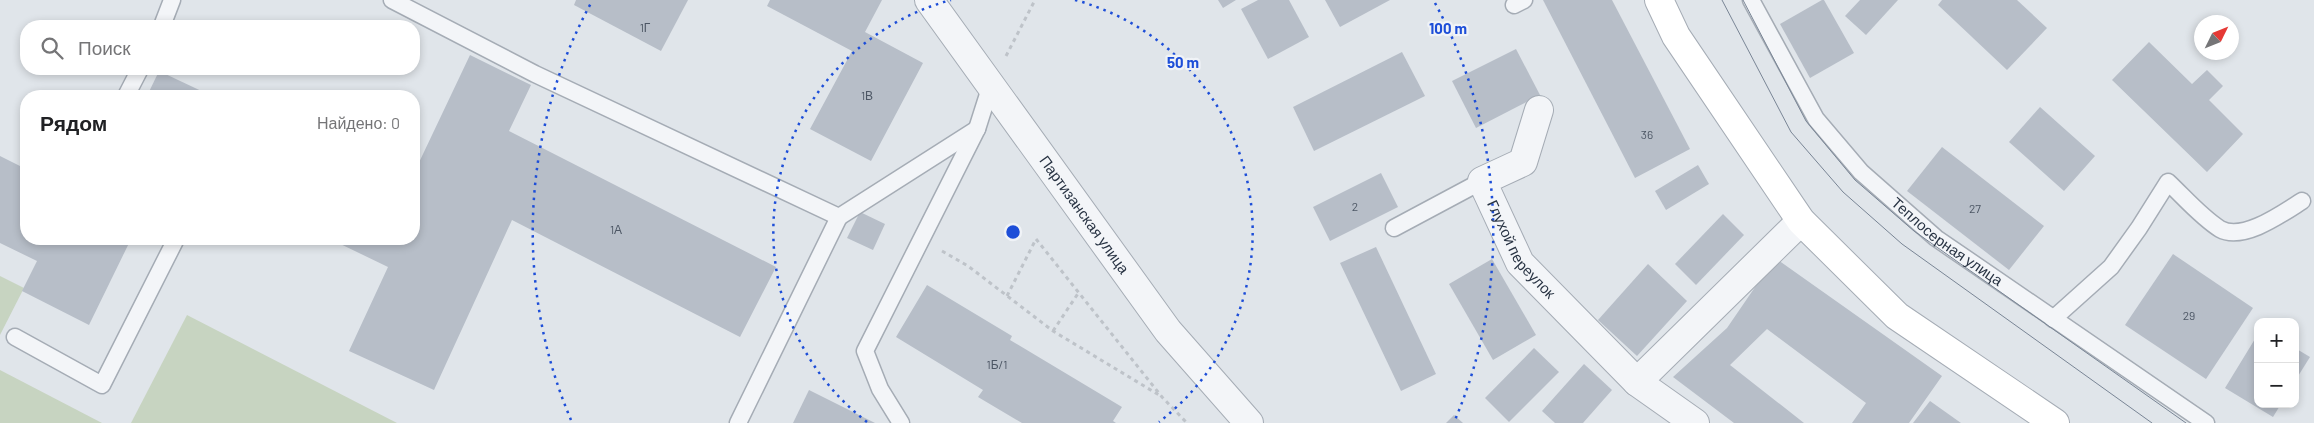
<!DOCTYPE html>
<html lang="ru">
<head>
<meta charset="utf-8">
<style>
  body { margin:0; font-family:Barlow,sans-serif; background:#f2f2f2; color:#202124 }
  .controls { position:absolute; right:15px; bottom:15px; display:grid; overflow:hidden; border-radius:10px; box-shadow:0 2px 8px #0003 }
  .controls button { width:45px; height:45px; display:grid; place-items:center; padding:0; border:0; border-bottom:1px solid #e0e0e0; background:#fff; color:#202124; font:25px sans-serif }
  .compass { position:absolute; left:2194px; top:15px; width:45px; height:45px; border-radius:50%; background:#fff; box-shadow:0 2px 8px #0003; rotate:47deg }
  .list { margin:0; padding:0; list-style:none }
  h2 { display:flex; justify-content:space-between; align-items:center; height:65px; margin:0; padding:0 20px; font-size:21px }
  h2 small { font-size:16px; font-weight:400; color:#757577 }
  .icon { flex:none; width:28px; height:28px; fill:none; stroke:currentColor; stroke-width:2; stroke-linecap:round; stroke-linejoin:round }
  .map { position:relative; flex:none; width:2314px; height:423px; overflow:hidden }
  .search { position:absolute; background:#fff; box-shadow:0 2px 8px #0003; left:20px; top:20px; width:400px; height:55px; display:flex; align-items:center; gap:12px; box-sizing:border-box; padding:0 18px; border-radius:20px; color:#757577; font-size:19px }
  .panel { position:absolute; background:#fff; box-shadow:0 2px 8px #0003; left:20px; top:90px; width:400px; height:155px; border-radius:20px }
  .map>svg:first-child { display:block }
</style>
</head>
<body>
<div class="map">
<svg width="2314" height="423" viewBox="0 0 2314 423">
  <rect width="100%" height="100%" fill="#e0e5ea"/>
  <g fill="#c7d4c1">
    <polygon points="0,276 24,288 0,335"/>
    <polygon points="187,315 397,423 131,423"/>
    <polygon points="0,370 102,423 0,423"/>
  </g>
  <g fill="#b7bec8">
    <polygon points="576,0 688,0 661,51 574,5"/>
    <polygon points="770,0 882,0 865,32 923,63 871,161 810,129 852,51 767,6"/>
    <polygon points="1218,0 1236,0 1223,8"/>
    <polygon points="1258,0 1289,0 1309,37 1268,59 1241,9"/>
    <polygon points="1325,0 1390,0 1340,27"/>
    <polygon points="1543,0 1612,0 1690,149 1635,178"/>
    <polygon points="1822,0 1824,0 1854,53 1810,78 1780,24"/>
    <polygon points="1860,0 1898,0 1866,35 1845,16"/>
    <polygon points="1942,0 2017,0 2047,28 2007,70 1938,5"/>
    <polygon points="2149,42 2192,84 2207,70 2223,86 2209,100 2243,134 2207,172 2112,80"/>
    <polygon points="1516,49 1540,95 1476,128 1452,81"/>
    <polygon points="1402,52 1425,96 1314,151 1293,107"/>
    <polygon points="470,55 531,85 509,131 776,267 740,337 512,220 434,390 349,351 388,267 330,239 414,239 414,173"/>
    <polygon points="159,71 212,96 147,96"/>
    <polygon points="2040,107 2095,156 2064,191 2009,142"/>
    <polygon points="1942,147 2044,226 2009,270 1907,191"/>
    <polygon points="0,156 26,169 26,239 131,239 89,325 22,291 37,261 0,243"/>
    <polygon points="1698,165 1709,184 1666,210 1655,191"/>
    <polygon points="1381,173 1398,207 1330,241 1313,207"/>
    <polygon points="860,212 885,224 873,250 847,238"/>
    <polygon points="1723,214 1744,235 1696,285 1675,264"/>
    <polygon points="1376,247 1436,374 1401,391 1340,263"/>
    <polygon points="2173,254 2253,308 2206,379 2125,325"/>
    <polygon points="1775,258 1942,376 1909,423 1852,423 1866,403 1767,329 1730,365 1804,423 1734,423 1673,377 1727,328"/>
    <polygon points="1492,259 1536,335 1493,360 1449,284"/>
    <polygon points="1648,264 1687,301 1637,356 1598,320"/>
    <polygon points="927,285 1012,336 1010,340 1122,407 1113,421 1116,423 1022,423 978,397 983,390 896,337"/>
    <polygon points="2258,334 2258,404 2281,404 2273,417 2225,388"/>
    <polygon points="1534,348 1559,372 1509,422 1485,398"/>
    <polygon points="2295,348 2310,357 2295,381"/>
    <polygon points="1584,364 1612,390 1583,423 1555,423 1542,411"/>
    <polygon points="809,390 875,423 793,423"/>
    <polygon points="1930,401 1961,423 1913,423"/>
    <polygon points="1454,415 1463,423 1446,423"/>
  </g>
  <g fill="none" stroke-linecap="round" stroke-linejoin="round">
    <defs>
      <g id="lane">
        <polyline points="392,0 535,74 839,217 977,129"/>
        <path id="s1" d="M1751,0L1816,119L1861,172L1936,238L2206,423"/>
        <polyline points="1514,5 1524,0"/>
        <polyline points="162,26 172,0"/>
        <polyline points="126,96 140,69"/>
        <polyline points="1394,228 1482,181"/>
        <path d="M2053,319L2111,267L2139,228L2168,182C2184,197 2201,217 2220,229C2243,242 2283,213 2302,201"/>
        <polyline points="15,337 102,385 176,239"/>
        <polyline points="738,423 839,217"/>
        <polyline points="901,423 880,389 865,351 977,129 991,85"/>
      </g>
      <g id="street">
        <path id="s2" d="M929,0L1168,331L1249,423"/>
        <path id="s3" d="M1539,110L1523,162L1482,181L1520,263L1637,382L1695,423"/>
        <polyline points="1637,382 1801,221"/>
      </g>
      <polyline id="secondary" points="1659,0 1676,36 1801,221 1897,316 2055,423"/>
    </defs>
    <use href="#lane" stroke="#a5acb5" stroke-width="19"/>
    <use href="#street" stroke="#a5acb5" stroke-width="30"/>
    <use href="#secondary" stroke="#a5acb5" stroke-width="30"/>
    <g stroke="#bec3c9" stroke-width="3" stroke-dasharray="4 4" stroke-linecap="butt">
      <polyline points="1006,56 1035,0"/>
      <polyline points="942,251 968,266 1053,331 1159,395"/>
      <polyline points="1007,296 1036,239 1162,397 1187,423"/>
      <polyline points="1053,331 1079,292"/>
    </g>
    <use href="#lane" stroke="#f3f5f8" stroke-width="16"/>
    <use href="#street" stroke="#f3f5f8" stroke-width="28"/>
    <use href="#secondary" stroke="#fff" stroke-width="28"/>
    <g stroke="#798595" stroke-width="1">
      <polyline points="1722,0 1791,132 1843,192 1902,244 2152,423"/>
      <polyline points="1743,0 1806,121 1855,180 1914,231 2186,423"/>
    </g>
  </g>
  <g fill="none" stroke="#1d4ed8" stroke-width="2.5" stroke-dasharray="2.5 5">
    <path d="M867 422A240 240 0 0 1 951 0M1075 0A240 240 0 0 1 1159 422"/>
    <path d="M571 420A480 480 0 0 1 591 3M1435 3A480 480 0 0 1 1455 420"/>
  </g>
  <g text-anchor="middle" stroke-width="4.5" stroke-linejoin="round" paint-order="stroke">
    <g font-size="12" fill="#4c5664">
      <text x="645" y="32">1Г</text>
      <text x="867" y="100">1В</text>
      <text x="1647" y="139">36</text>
      <text x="1355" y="211">2</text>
      <text x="1975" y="213">27</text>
      <text x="616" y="234">1А</text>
      <text x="2189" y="320">29</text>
      <text x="997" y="369">1Б/1</text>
    </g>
    <g font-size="15" fill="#283343" stroke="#f0f3f7">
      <text dy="5" stroke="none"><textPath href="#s2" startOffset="265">Партизанская улица</textPath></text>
      <text dy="5" stroke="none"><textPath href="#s1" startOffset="316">Теплосерная улица</textPath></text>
      <text dy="5" stroke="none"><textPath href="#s3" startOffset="179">Глухой переулок</textPath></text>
    </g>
  </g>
  <circle cx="1013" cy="232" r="8" fill="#1d4ed8" stroke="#f0f3f7" stroke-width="2.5"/>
  <g font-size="15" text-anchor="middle" font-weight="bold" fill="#1d4ed8" stroke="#f0f3f7" stroke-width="4.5" stroke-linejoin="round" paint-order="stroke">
    <text x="1448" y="34">100 m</text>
    <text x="1183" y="68">50 m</text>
  </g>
</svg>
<div class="controls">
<button>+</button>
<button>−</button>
</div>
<svg class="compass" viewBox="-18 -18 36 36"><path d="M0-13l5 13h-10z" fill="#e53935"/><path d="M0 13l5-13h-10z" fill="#757577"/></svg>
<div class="search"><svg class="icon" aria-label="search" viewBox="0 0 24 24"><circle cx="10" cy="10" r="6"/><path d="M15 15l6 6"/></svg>Поиск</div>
<section class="panel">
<h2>Рядом<small>Найдено: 0</small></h2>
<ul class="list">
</ul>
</section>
</div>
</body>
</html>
